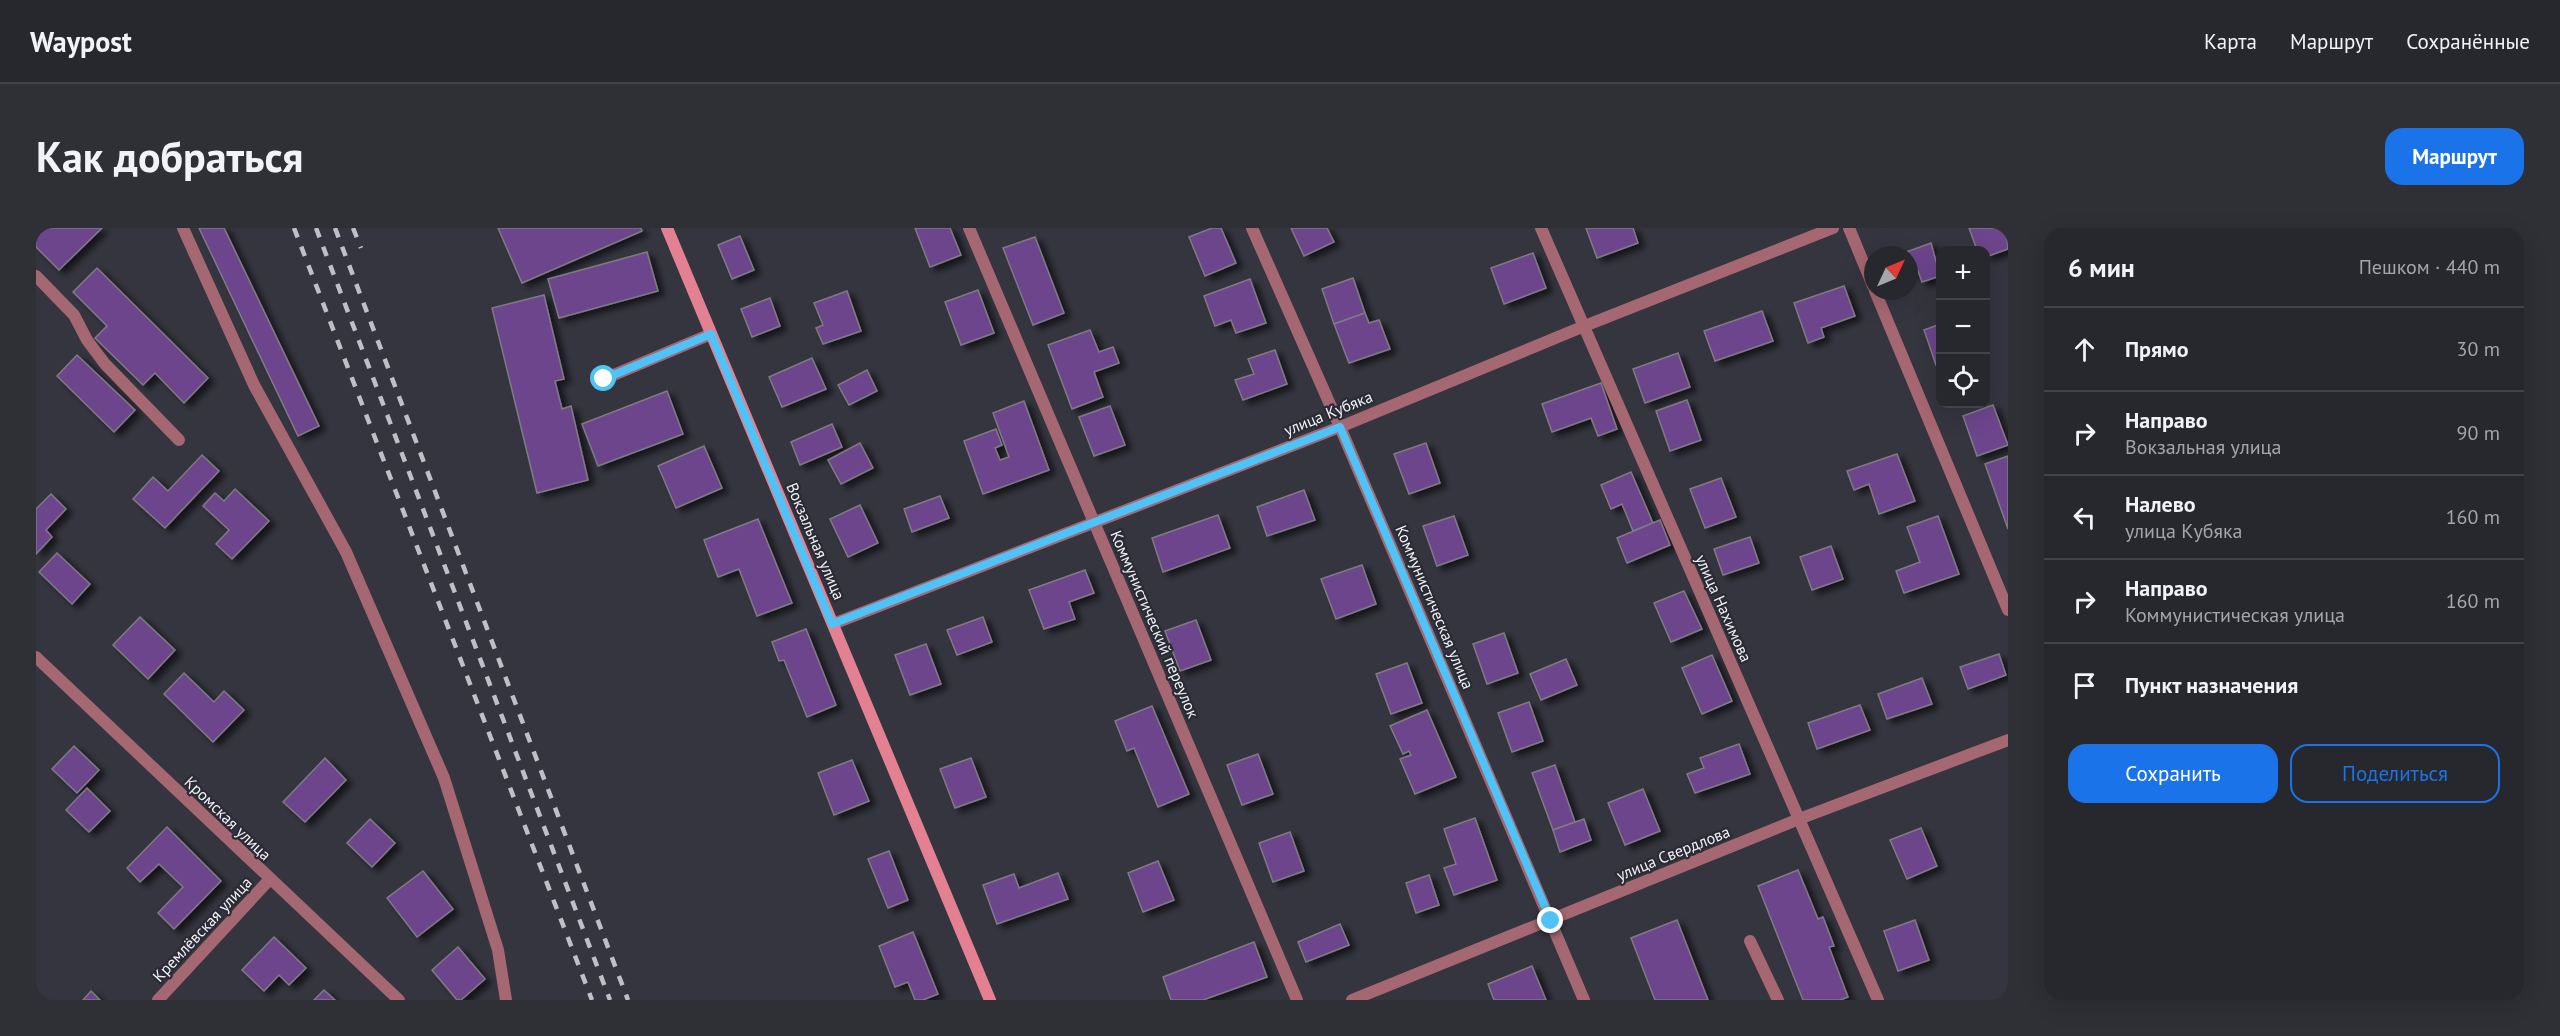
<!DOCTYPE html>
<html lang="ru">
<head>
<meta charset="utf-8">
<style>
  body { margin:0; font-family:"PT Sans",sans-serif; background:#2f3036; color:#f1f3f6 }
  .controls { position:absolute; right:18px; top:18px; display:grid; overflow:hidden; border-radius:12px; box-shadow:0 6px 24px #0002 }
  .controls button { width:54px; height:54px; display:grid; place-items:center; padding:0; border:0; border-bottom:2px solid #43444a; background:#27282e; color:#f1f3f6; font:30px sans-serif }
  .compass { position:absolute; left:1828px; top:18px; width:54px; height:54px; border-radius:50%; background:#27282e; box-shadow:0 6px 24px #0002; rotate:46deg }
  .stop { position:absolute; width:18px; height:18px; margin:-14px; border:4px solid #4fc3f7; border-radius:50%; background:#fff }
  .stop.end { background:#4fc3f7; border-color:#fff; box-shadow:0 2px 6px #0008 }
  .list { margin:0; padding:0; list-style:none }
  h2 { display:flex; justify-content:space-between; align-items:center; height:78px; margin:0; padding:0 24px; font-size:26px }
  h2 small { font-size:20px; font-weight:400; color:#a4a6aa }
  .list li { display:grid; grid-template-columns:39px 1fr auto; gap:18px; align-items:center; box-sizing:border-box; height:84px; padding:0 24px; border-top:2px solid #43444a }
  .list b { display:block; font-size:22px; white-space:nowrap }
  .list p { margin:0; font-size:20px; white-space:nowrap; color:#a4a6aa }
  .list em { font-size:20px; font-style:normal; color:#a4a6aa }
  .actions { display:flex; gap:12px; padding:18px 24px }
  .actions a { flex:1; padding:14px 0; border:2px solid #1a73e8; border-radius:18px; text-align:center; font-size:21px; color:#1a73e8 }
  .actions .main { background:#1a73e8; color:#fff }
  .icon { flex:none; width:33px; height:33px; fill:none; stroke:currentColor; stroke-width:2; stroke-linecap:round; stroke-linejoin:round }
  .map { position:relative; flex:none; width:1972px; height:772px; overflow:hidden; border-radius:18px }
  header { display:flex; align-items:center; gap:36px; box-sizing:border-box; height:84px; padding:0 30px; background:#27282e; border-bottom:2px solid #43444a }
  header strong { font-size:28px }
  nav { display:flex; gap:33px; margin-inline-start:auto; font-size:21px }
  .intro { display:flex; align-items:center; justify-content:space-between; box-sizing:border-box; height:144px; padding:0 36px }
  h1 { margin:0; font-size:42px }
  .button { padding:15px 27px; border-radius:18px; background:#1a73e8; color:#fff; font-size:21px; font-weight:700 }
  main { display:flex; gap:36px; padding:0 36px }
  aside { flex:1; background:#27282e; border-radius:18px; box-shadow:0 6px 24px #0002 }
  .map>svg:first-child { display:block }
</style>
</head>
<body>
<header>
<strong>Waypost</strong>
<nav><a>Карта</a><a>Маршрут</a><a>Сохранённые</a></nav>
</header>
<div class="intro"><h1>Как добраться</h1><a class="button">Маршрут</a></div>
<main>
<div class="map">
<svg width="1972" height="772" viewBox="0 0 1972 772">
  <defs>
    <filter id="shadow"><feDropShadow dx="6" dy="4" stdDeviation="3" flood-color="#0009"/></filter>
  </defs>
  <rect width="100%" height="100%" fill="#34353e"/>
  <g fill="#6c458c" stroke="#7f7a84" stroke-width="1.5" filter="url(#shadow)">
    <polygon points="8,0 66,0 23,42 0,19 0,7"/>
    <polygon points="163,0 188,0 283,198 262,208"/>
    <polygon points="462,0 605,0 606,3 486,55"/>
    <polygon points="879,0 914,0 925,27 894,39"/>
    <polygon points="1176,0 1185,0 1200,35 1169,48 1153,9"/>
    <polygon points="1255,0 1291,0 1298,14 1268,28"/>
    <polygon points="1550,0 1597,0 1602,15 1561,30"/>
    <polygon points="1933,0 1970,0 1972,21 1950,29 1950,22 1941,22"/>
    <polygon points="704,8 718,42 696,51 682,17"/>
    <polygon points="999,9 1028,85 997,97 967,20"/>
    <polygon points="1895,15 1904,48 1886,54 1882,43 1873,46 1873,27 1862,27"/>
    <polygon points="611,24 622,63 523,90 512,51"/>
    <polygon points="1497,25 1510,60 1468,76 1455,40"/>
    <polygon points="61,40 172,150 148,175 119,145 107,157 59,110 71,98 37,64"/>
    <polygon points="1317,50 1329,85 1298,96 1286,61"/>
    <polygon points="1214,51 1230,95 1200,105 1195,92 1179,98 1168,68"/>
    <polygon points="1808,58 1819,88 1785,100 1788,109 1772,115 1758,75"/>
    <polygon points="942,62 958,105 925,117 909,74"/>
    <polygon points="811,63 825,103 787,116 780,100 787,97 778,75"/>
    <polygon points="508,67 528,151 519,153 526,181 535,178 552,252 501,265 456,80"/>
    <polygon points="734,70 744,98 716,109 705,81"/>
    <polygon points="1726,83 1737,113 1679,133 1668,103"/>
    <polygon points="1329,85 1333,95 1343,92 1354,121 1313,135 1298,96"/>
    <polygon points="1904,96 1904,136 1900,137 1888,102"/>
    <polygon points="1054,102 1063,124 1077,119 1083,135 1058,144 1067,169 1036,181 1012,117"/>
    <polygon points="1239,122 1251,156 1207,172 1199,152 1218,146 1212,131"/>
    <polygon points="1642,125 1654,159 1609,175 1597,141"/>
    <polygon points="41,127 99,182 78,204 21,148"/>
    <polygon points="776,130 790,161 746,179 733,149"/>
    <polygon points="831,142 841,163 813,177 802,157"/>
    <polygon points="1565,155 1581,201 1562,208 1555,190 1516,204 1506,176"/>
    <polygon points="631,163 647,206 562,238 546,196"/>
    <polygon points="1651,172 1665,212 1634,223 1620,183"/>
    <polygon points="988,173 1013,242 947,266 928,213 960,201 966,217 959,220 964,232 973,229 957,185"/>
    <polygon points="1957,177 1972,217 1941,228 1927,188"/>
    <polygon points="1074,178 1089,217 1058,228 1043,189"/>
    <polygon points="796,196 806,219 764,237 755,214"/>
    <polygon points="824,215 837,240 805,256 792,232"/>
    <polygon points="1390,215 1404,255 1373,266 1358,226"/>
    <polygon points="668,218 686,260 640,280 622,238"/>
    <polygon points="1861,226 1879,273 1843,286 1833,256 1818,262 1811,243"/>
    <polygon points="166,227 183,243 129,300 97,271 117,249 132,263"/>
    <polygon points="1972,228 1972,301 1949,236"/>
    <polygon points="1595,244 1617,295 1597,303 1586,276 1575,281 1565,257"/>
    <polygon points="1685,250 1700,289 1669,300 1654,261"/>
    <polygon points="199,261 233,293 196,331 180,316 193,302 167,278 179,265 188,273"/>
    <polygon points="1268,262 1279,292 1231,308 1221,279"/>
    <polygon points="15,266 30,281 10,302 16,309 0,326 0,281"/>
    <polygon points="904,268 913,290 876,304 868,281"/>
    <polygon points="824,277 842,315 812,329 794,291"/>
    <polygon points="1182,287 1194,320 1127,344 1116,310"/>
    <polygon points="1418,288 1432,327 1401,338 1387,298"/>
    <polygon points="1902,288 1923,346 1868,365 1860,343 1884,334 1871,299"/>
    <polygon points="722,291 756,375 721,388 703,341 682,349 668,312"/>
    <polygon points="1624,292 1634,317 1591,335 1581,310"/>
    <polygon points="1714,309 1723,335 1687,347 1678,321"/>
    <polygon points="1795,318 1807,351 1776,362 1764,329"/>
    <polygon points="21,325 54,356 36,376 3,344"/>
    <polygon points="1326,337 1340,376 1300,391 1285,351"/>
    <polygon points="1049,342 1058,365 1033,374 1039,391 1008,401 993,362"/>
    <polygon points="1648,363 1666,401 1635,414 1618,375"/>
    <polygon points="104,389 139,422 112,451 77,417"/>
    <polygon points="947,389 956,414 921,427 911,402"/>
    <polygon points="1160,392 1175,432 1144,443 1129,403"/>
    <polygon points="770,401 800,477 771,489 748,432 743,433 736,414"/>
    <polygon points="1468,405 1482,445 1451,456 1437,416"/>
    <polygon points="890,416 905,456 874,467 859,427"/>
    <polygon points="1963,426 1970,447 1932,461 1924,439"/>
    <polygon points="1676,427 1696,473 1666,486 1646,440"/>
    <polygon points="1530,431 1541,457 1505,472 1494,446"/>
    <polygon points="1371,435 1386,475 1355,486 1340,446"/>
    <polygon points="148,445 178,474 188,463 208,482 177,514 128,466"/>
    <polygon points="1886,450 1896,476 1851,491 1842,466"/>
    <polygon points="1493,474 1507,513 1476,524 1462,485"/>
    <polygon points="1824,477 1834,502 1781,521 1772,495"/>
    <polygon points="1116,478 1153,566 1122,579 1098,520 1091,523 1079,493"/>
    <polygon points="1391,482 1420,549 1379,566 1364,531 1375,527 1373,523 1367,526 1354,498"/>
    <polygon points="1703,516 1714,546 1659,565 1651,546 1668,540 1664,530"/>
    <polygon points="38,518 63,542 41,565 16,541"/>
    <polygon points="1222,526 1237,566 1206,577 1191,537"/>
    <polygon points="289,530 310,552 269,594 247,574"/>
    <polygon points="935,530 950,569 919,580 904,541"/>
    <polygon points="816,532 833,573 798,587 782,545"/>
    <polygon points="1519,537 1539,594 1517,602 1496,545"/>
    <polygon points="51,560 74,583 53,604 30,582"/>
    <polygon points="1607,561 1624,603 1589,617 1572,575"/>
    <polygon points="1439,590 1461,652 1418,667 1408,640 1420,636 1408,601"/>
    <polygon points="334,591 359,615 336,639 311,615"/>
    <polygon points="1548,591 1555,612 1524,624 1517,602"/>
    <polygon points="131,599 185,653 138,701 122,685 147,659 123,636 104,654 91,640"/>
    <polygon points="1885,600 1901,638 1871,651 1854,612"/>
    <polygon points="1254,604 1268,643 1237,654 1223,615"/>
    <polygon points="853,623 872,672 852,680 832,631"/>
    <polygon points="1122,633 1138,672 1107,684 1092,645"/>
    <polygon points="1762,642 1782,691 1787,689 1798,718 1793,719 1812,769 1804,772 1767,772 1722,658"/>
    <polygon points="387,643 417,681 381,709 351,670"/>
    <polygon points="1022,645 1032,671 961,696 947,657 978,646 983,660"/>
    <polygon points="1393,647 1403,677 1380,685 1370,655"/>
    <polygon points="1641,692 1672,772 1619,772 1595,710"/>
    <polygon points="1879,692 1893,732 1862,743 1848,703"/>
    <polygon points="1304,696 1313,717 1270,734 1262,714"/>
    <polygon points="877,704 902,766 887,772 879,772 872,754 859,759 843,718"/>
    <polygon points="238,709 270,740 253,757 243,747 228,763 206,742"/>
    <polygon points="1218,714 1231,749 1167,772 1135,772 1127,749"/>
    <polygon points="422,719 449,751 425,772 421,772 396,742"/>
    <polygon points="1496,738 1510,772 1458,772 1452,756"/>
    <polygon points="288,762 299,772 278,772"/>
    <polygon points="55,763 64,772 47,772"/>
  </g>
  <g fill="none" stroke-linecap="round" stroke-linejoin="round">
    <g stroke="#a56771" stroke-width="12">
      <polyline points="0,48 38,87 51,112 69,136 143,212"/>
      <polyline points="568,151 675,106"/>
      <polyline points="1714,713 1742,772"/>
    </g>
    <g stroke="#a56771" stroke-width="12">
      <polyline points="147,0 218,157 310,324 408,550 462,722 470,772"/>
      <polyline points="933,0 1261,772"/>
      <polyline points="1505,0 1842,772"/>
      <polyline points="1813,0 1837,58"/>
      <polyline points="1839,63 1972,382"/>
      <polyline points="797,396 1304,199 1546,99 1797,0"/>
      <polyline points="122,772 233,652"/>
      <polyline points="1316,772 1763,591 1972,512"/>
    </g>
    <g stroke="#a56771" stroke-width="12">
      <polyline points="1216,0 1304,199 1548,772"/>
      <polyline points="0,429 363,772"/>
    </g>
    <polyline stroke="#e38192" stroke-width="12" points="631,0 954,772"/>
    <g stroke="#bfc0c7" stroke-width="4.5" stroke-dasharray="10 10" stroke-linecap="butt">
      <polyline points="258,0 556,772"/>
      <polyline points="280,0 574,772"/>
      <polyline points="299,0 592,772"/>
      <polyline points="317,0 325,20"/>
    </g>
  </g>
  <g fill="none" stroke-linecap="round" stroke-linejoin="round">
    <polyline stroke="#4fc3f7" stroke-width="8" points="568,151 675,106 796,396 1304,199 1515,693"/>
  </g>
  <g text-anchor="middle" stroke-width="4.5" stroke-linejoin="round" paint-order="stroke">
    <g font-size="16" fill="#f2f3f9" stroke="#2a2b34">
      <text transform="translate(1292 185) rotate(-22)" y="6">улица Кубяка</text>
      <text transform="translate(780 313) rotate(67)" y="6">Вокзальная улица</text>
      <text transform="translate(1399 379) rotate(67)" y="6">Коммунистическая улица</text>
      <text transform="translate(1688 380) rotate(66)" y="6">улица Нахимова</text>
      <text transform="translate(1119 396) rotate(67)" y="6">Коммунистический переулок</text>
      <text transform="translate(192 590) rotate(44)" y="6">Кромская улица</text>
      <text transform="translate(1637 625) rotate(-22)" y="6">улица Свердлова</text>
      <text transform="translate(166 701) rotate(-47)" y="6">Кремлёвская улица</text>
    </g>
  </g>
</svg>
<div class="controls">
<button>+</button>
<button>−</button>
<button><svg class="icon" aria-label="locate" viewBox="0 0 24 24"><circle cx="12" cy="12" r="6"/><path d="M12 2v4M12 18v4M2 12h4M18 12h4"/></svg></button>
</div>
<svg class="compass" viewBox="-18 -18 36 36"><path d="M0-13l5 13h-10z" fill="#e53935"/><path d="M0 13l5-13h-10z" fill="#a4a6aa"/></svg>
<div class="stop" style="left:568px;top:151px"></div>
<div class="stop end" style="left:1515px;top:693px"></div>
</div>
<aside>
<h2>6 мин<small>Пешком · 440 m</small></h2>
<ul class="list">
<li><svg class="icon" aria-label="ahead" viewBox="0 0 24 24"><path d="M12 20V5M6 11l6-6 6 6"/></svg><div><b>Прямо</b></div><em>30 m</em></li>
<li><svg class="icon" aria-label="right" viewBox="0 0 24 24"><path d="M7 20v-9h11M14 6l5 5-5 5"/></svg><div><b>Направо</b><p>Вокзальная улица</p></div><em>90 m</em></li>
<li><svg class="icon" aria-label="left" viewBox="0 0 24 24"><path d="M17 20v-9H6M10 6l-5 5 5 5"/></svg><div><b>Налево</b><p>улица Кубяка</p></div><em>160 m</em></li>
<li><svg class="icon" aria-label="right" viewBox="0 0 24 24"><path d="M7 20v-9h11M14 6l5 5-5 5"/></svg><div><b>Направо</b><p>Коммунистическая улица</p></div><em>160 m</em></li>
<li><svg class="icon" aria-label="arrive" viewBox="0 0 24 24"><path d="M6 21V4h12l-3 4 3 4H6"/></svg><div><b>Пункт назначения</b></div></li>
</ul>
<div class="actions"><a class="main">Сохранить</a><a>Поделиться</a></div>
</aside>
</main>
</body>
</html>
